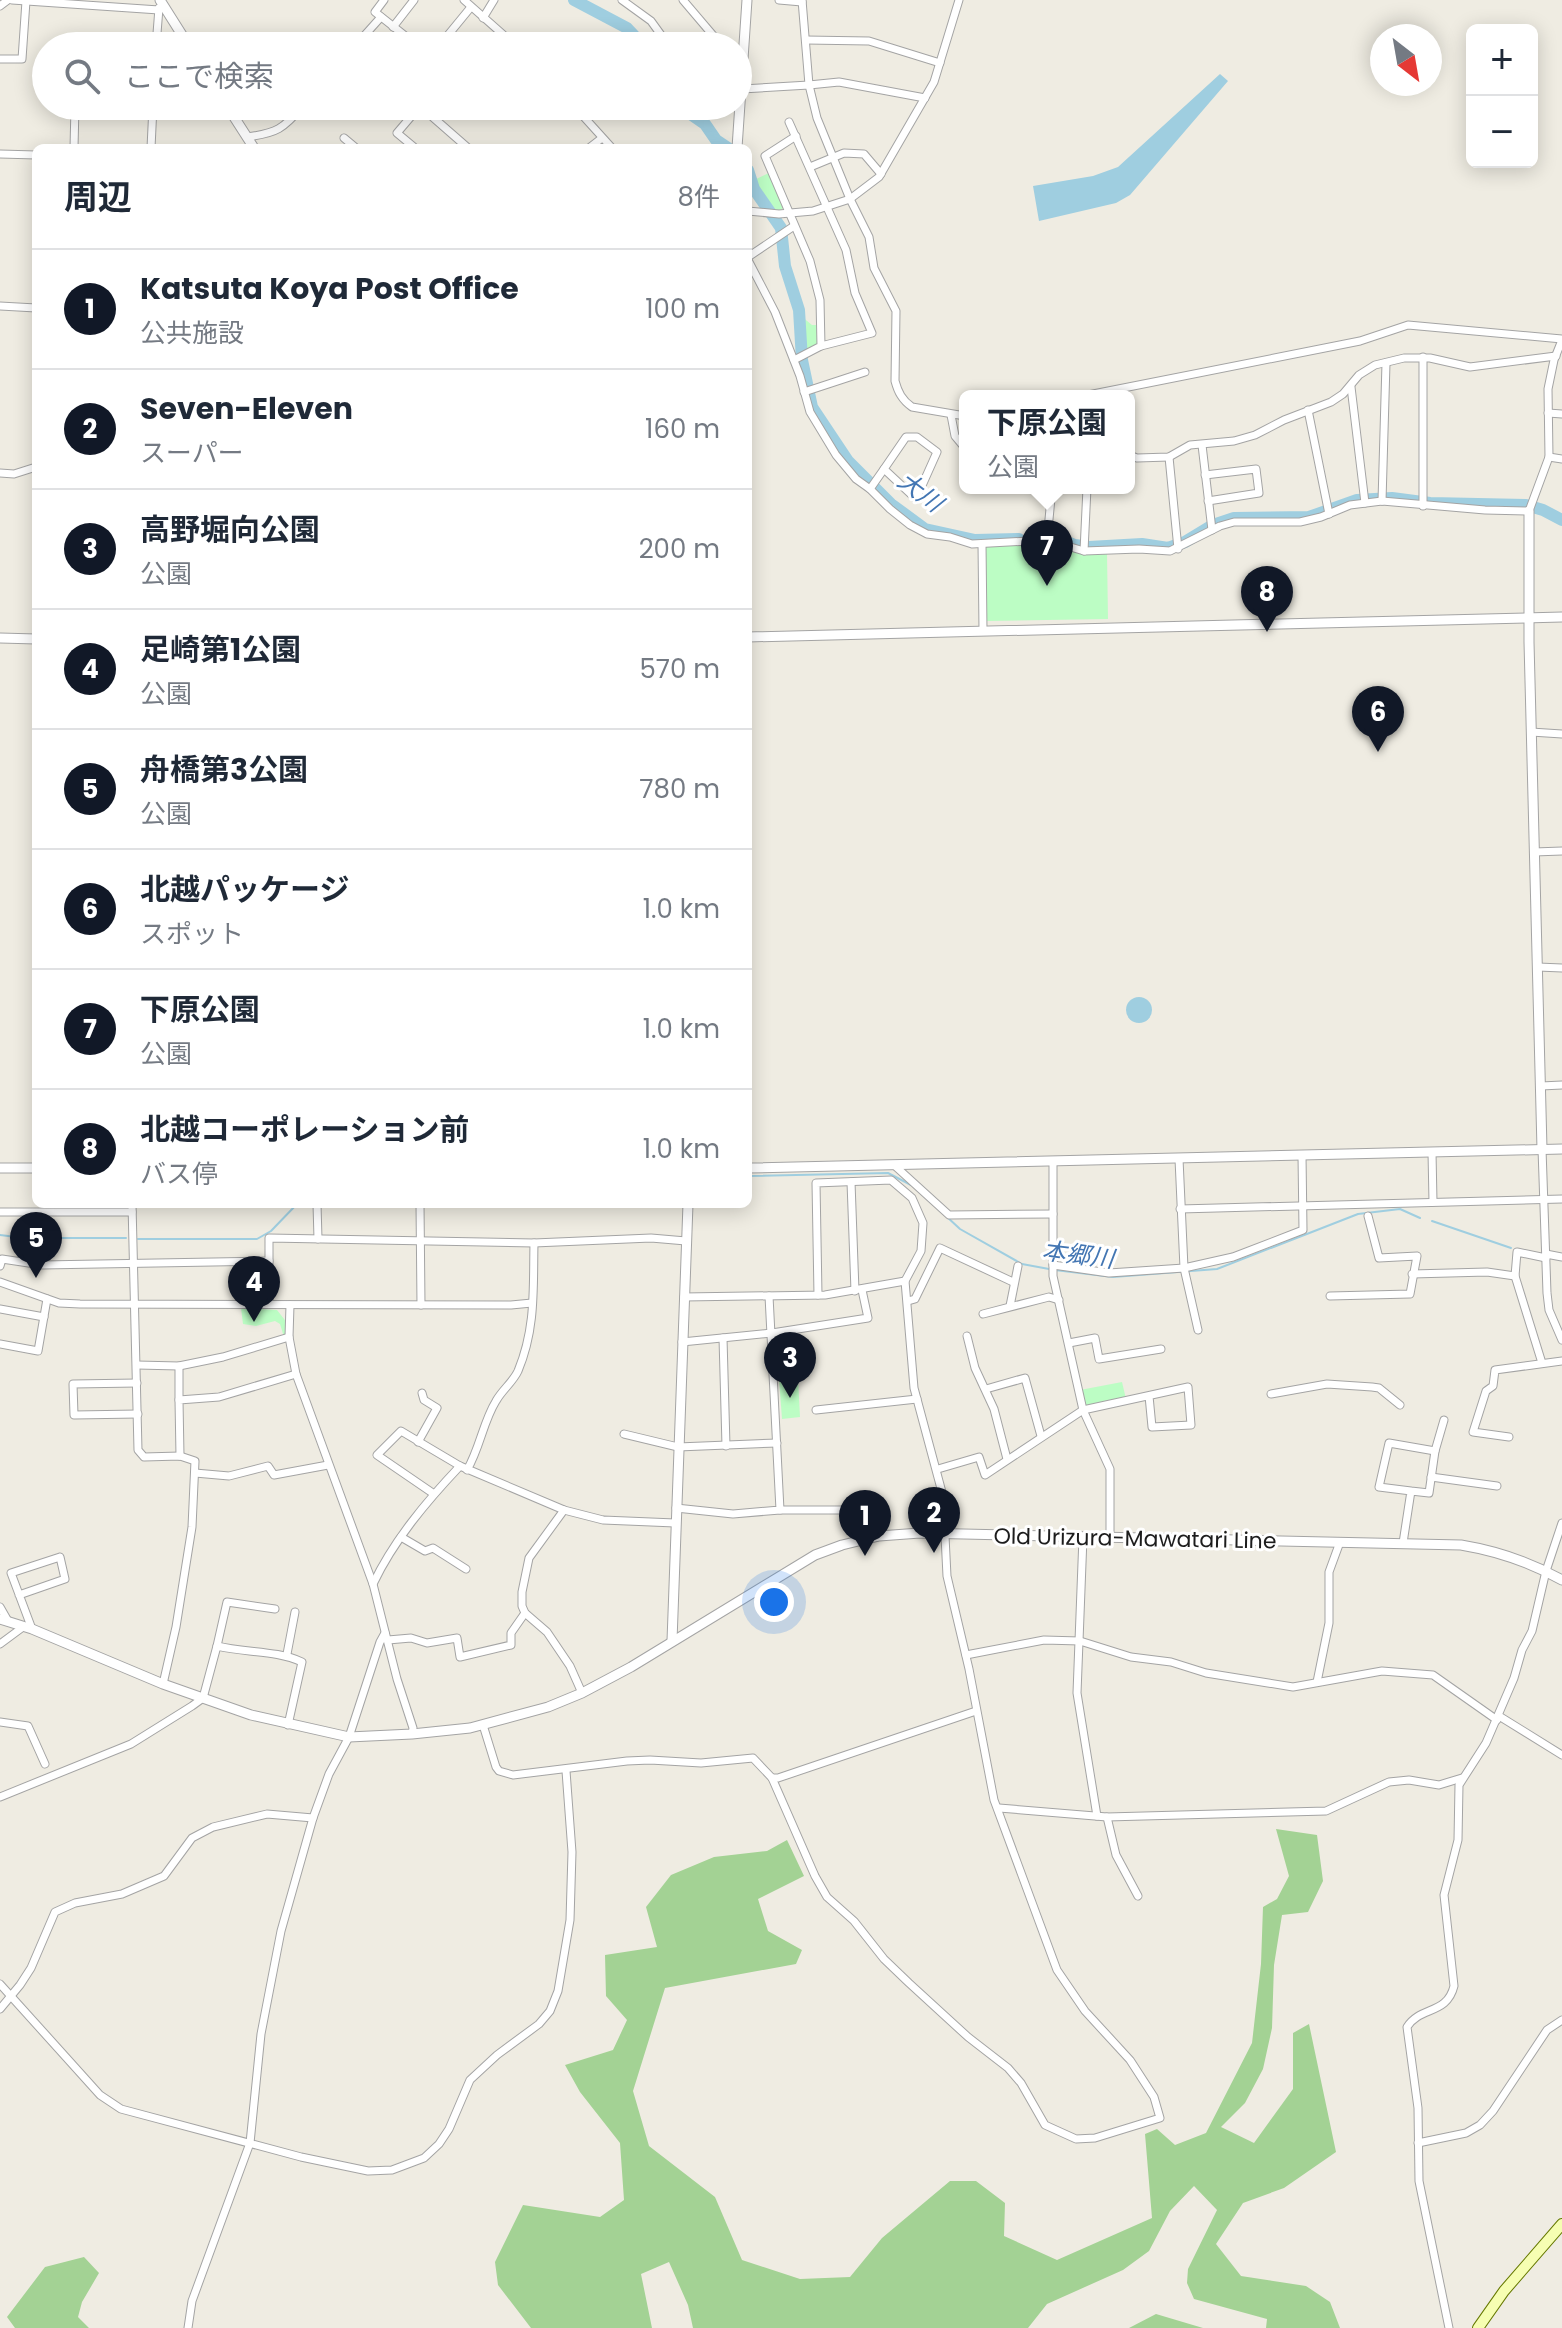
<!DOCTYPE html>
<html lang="ja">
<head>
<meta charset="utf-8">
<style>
  body { margin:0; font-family:Poppins,"Noto Sans JP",sans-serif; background:#f6f6f7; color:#1f2937 }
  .controls { position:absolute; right:24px; top:24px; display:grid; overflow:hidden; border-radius:12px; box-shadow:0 4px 20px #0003 }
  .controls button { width:72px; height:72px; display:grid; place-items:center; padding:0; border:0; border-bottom:2px solid #e0e1e3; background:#fff; color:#1f2937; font:40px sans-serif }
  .compass { position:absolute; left:1370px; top:24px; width:72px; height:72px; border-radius:50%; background:#fff; box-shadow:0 4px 20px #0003; rotate:149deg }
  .you { position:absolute; left:774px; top:1602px; width:28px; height:28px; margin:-20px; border:6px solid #fff; border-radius:50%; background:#1a73e8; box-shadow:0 0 0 12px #1a73e833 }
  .badge { display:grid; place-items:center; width:52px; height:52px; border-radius:50%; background:#111827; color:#fff; font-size:26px; font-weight:700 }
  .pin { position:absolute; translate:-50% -66px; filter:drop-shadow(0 2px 4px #0008) }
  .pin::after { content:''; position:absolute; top:42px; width:28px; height:24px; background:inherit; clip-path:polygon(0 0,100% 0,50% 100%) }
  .popup { position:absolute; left:959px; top:390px; width:176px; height:104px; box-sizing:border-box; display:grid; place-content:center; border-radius:12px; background:#fff; filter:drop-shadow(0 2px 6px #0005); font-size:26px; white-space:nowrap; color:#747a83 }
  .popup b { font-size:30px; color:#1f2937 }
  .popup::after { content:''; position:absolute; left:50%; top:100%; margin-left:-16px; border:16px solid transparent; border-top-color:#fff }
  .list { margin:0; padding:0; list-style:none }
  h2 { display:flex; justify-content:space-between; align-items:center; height:104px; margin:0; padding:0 32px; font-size:34px }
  h2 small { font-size:26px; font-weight:400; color:#747a83 }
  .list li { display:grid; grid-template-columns:52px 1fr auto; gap:24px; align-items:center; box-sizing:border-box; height:120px; padding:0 32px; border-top:2px solid #e0e1e3 }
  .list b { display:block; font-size:30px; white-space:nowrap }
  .list p { margin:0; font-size:26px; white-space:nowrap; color:#747a83 }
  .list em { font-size:26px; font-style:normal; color:#747a83 }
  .icon { flex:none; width:44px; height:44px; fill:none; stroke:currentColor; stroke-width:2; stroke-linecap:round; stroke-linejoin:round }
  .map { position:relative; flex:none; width:1562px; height:2328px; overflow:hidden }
  .search { position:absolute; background:#fff; box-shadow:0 4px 20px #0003; left:32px; top:32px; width:720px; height:88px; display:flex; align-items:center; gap:20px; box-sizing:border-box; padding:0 28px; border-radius:44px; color:#747a83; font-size:30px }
  .panel { position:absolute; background:#fff; box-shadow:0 4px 20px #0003; left:32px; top:144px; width:720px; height:1064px; border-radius:12px }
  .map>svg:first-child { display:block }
</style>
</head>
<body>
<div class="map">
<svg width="1562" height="2328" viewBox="0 0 1562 2328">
  <rect width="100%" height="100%" fill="#efece2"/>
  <g fill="#a3d294">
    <polygon points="1276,1829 1317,1835 1323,1881 1308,1912 1282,1915 1274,1965 1272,2028 1263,2069 1245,2103 1221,2127 1254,2143 1293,2089 1293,2033 1309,2024 1336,2152 1284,2188 1243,2203 1216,2244 1241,2276 1306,2286 1330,2302 1340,2328 1266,2328 1267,2319 1194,2299 1187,2283 1188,2269 1217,2210 1194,2186 1170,2211 1149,2251 1123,2270 1047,2304 1028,2328 693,2328 688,2305 669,2262 641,2274 652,2328 531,2328 498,2285 495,2262 523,2205 600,2217 624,2200 620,2143 580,2092 565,2065 613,2050 627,2020 606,1996 605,1955 657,1947 646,1907 671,1875 714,1857 767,1851 787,1840 804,1876 758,1899 768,1931 802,1950 796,1964 665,1988 633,2091 649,2146 715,2197 742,2260 800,2279 850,2277 882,2238 950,2181 976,2181 1005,2203 1004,2236 1057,2260 1152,2218 1145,2134 1157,2129 1175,2145 1206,2133 1252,2043 1261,1964 1263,1907 1277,1899 1289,1876"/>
    <polygon points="84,2257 99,2273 82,2302 78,2317 89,2328 15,2328 7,2317 45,2267"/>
    <polygon points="1156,2314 1203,2328 1129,2328"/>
  </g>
  <g fill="#bcfdc4">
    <polygon points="771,172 784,205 782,210 770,210 752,181"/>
    <polygon points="801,316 812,325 820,325 820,345 803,354"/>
    <polygon points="1037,543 1055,545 1079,553 1107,553 1108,619 986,621 986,547"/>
    <polygon points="241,1308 277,1310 288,1324 284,1337 280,1324 275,1321 256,1326 243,1324"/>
    <polygon points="798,1377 800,1417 782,1419 779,1379"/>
    <polygon points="1122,1382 1126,1399 1085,1408 1080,1390"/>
  </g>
  <g fill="#9fcee0">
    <polygon points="1220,74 1228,81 1130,195 1116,203 1039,221 1033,186 1093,176 1118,167"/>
    <circle cx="1139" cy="1010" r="13"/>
  </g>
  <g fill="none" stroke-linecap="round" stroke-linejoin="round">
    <g stroke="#9fcee0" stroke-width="2">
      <polyline points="748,1176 888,1173 911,1185"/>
      <polyline points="946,1216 960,1229 1022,1264 1049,1269"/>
      <polyline points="1432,1221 1511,1248"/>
      <polyline points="0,1235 24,1238 126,1238"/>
      <polyline points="138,1239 257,1239 271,1231 297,1204"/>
      <polyline points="1055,1270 1113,1277 1217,1269 1358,1214 1400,1209 1420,1218"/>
    </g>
    <g stroke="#9fcee0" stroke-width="12">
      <polyline points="574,0 627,28 644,46"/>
      <polyline points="679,106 705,124 716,140 728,148"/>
      <polyline points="748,170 754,189 781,228 785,266 799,310 802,360 812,407 848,461 891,504 925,529 975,540 1019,539"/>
      <polyline points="1037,537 1052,536 1075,545 1089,547 1142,544 1168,548 1185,542 1213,525 1234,518 1309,517 1357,500 1392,498 1430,503 1526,505 1543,510 1562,520"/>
    </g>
    <defs>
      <g id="minor">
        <polyline points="12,0 159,10"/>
        <polyline points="384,0 375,12 418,46"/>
        <polyline points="464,0 516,46"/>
        <polyline points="622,0 651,21 669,46"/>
        <polyline points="683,0 717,40 711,46"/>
        <polyline points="779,0 802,2"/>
        <polyline points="802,0 809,85 839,82 925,98"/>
        <polyline points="0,6 8,0"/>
        <polyline points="483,18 494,0"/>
        <polyline points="393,27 414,0"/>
        <polyline points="806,40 869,41 940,63"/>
        <polyline points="156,46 159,8"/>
        <polyline points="355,46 381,17"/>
        <polyline points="439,46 471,7"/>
        <polyline points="0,59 22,59 26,1"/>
        <path d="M742,89L809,85L817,118L850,199L869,237L874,268L896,311L895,381C898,392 902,400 912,407L965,416"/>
        <polyline points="574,106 612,148"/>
        <polyline points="789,122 846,250 855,293 872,333 821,346"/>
        <path d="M247,137C277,133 283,129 303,106"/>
        <polyline points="344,138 356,148"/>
        <polyline points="74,148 75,106"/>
        <polyline points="151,148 153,106"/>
        <polyline points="415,148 397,133 420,106 468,148"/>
        <polyline points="589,148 602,138"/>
        <polyline points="0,154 36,155"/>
        <polyline points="810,167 844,153 864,154 881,174"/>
        <polyline points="748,211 779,214 813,211 850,199 879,177 934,82 959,0"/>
        <polyline points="748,257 794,226"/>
        <polyline points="748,260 775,312 800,376 810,412 836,455 856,479 870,489 890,509 910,525 927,534 950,537 972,544 1047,540 1084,551 1139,549 1170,551 1220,526 1234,522 1300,522 1321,517 1350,505 1382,501 1485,510 1529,511 1549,457 1548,389 1554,360 1562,340"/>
        <polyline points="0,306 36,308"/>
        <polyline points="794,360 821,346 820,300 810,261 765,156 796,136"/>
        <polyline points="1351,387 1365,503"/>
        <polyline points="804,392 865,372"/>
        <polyline points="1083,396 1360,341 1408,325 1562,339"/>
        <polyline points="1308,410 1329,514"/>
        <polyline points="1548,413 1562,414"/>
        <polyline points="951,415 955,436 965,448"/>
        <polygon points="906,437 917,437 937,452 916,499 884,469"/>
        <polyline points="1202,445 1212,530"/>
        <polyline points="1129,455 1137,458 1169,457 1190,445 1234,441 1255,435 1284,420 1331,402 1343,394 1359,375 1375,365 1404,358 1430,358 1470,367 1556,356"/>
        <polyline points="1169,457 1178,549"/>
        <polyline points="1549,457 1562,459"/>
        <polyline points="0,473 14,474 36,467"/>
        <polyline points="1205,475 1256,469 1259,493 1208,501"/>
        <polyline points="870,489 884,469"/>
        <polyline points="1382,501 1386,363"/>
        <polyline points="1423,506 1423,357"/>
        <polyline points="1047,540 1052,488"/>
        <polyline points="982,544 983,630"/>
        <polyline points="1084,551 1087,488"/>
        <polyline points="1531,732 1562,734"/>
        <polyline points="1534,852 1562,851"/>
        <polyline points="1538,967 1562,968"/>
        <polyline points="1541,1086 1562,1085"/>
        <polyline points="1542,1149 1547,1293 1549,1310 1562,1340"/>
        <polyline points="1432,1152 1433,1202"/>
        <polyline points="1179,1159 1184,1268 1198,1330"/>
        <polyline points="1053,1161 1053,1276 1083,1410 1110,1469 1110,1537"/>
        <polyline points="894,1165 949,1215 1053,1214"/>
        <polyline points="851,1182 855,1291"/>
        <polyline points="132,1204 138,1450 144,1457 180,1456 195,1461 192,1527 176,1627 163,1684"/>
        <polyline points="317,1204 318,1239"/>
        <polyline points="420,1204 421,1305"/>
        <polyline points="1180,1209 1562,1199"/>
        <polyline points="0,1212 132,1212"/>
        <polyline points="1546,1254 1562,1257"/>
        <polyline points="1053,1265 1109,1273 1184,1268 1233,1257 1303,1230 1302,1155"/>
        <polyline points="0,1266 2,1259 42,1265 269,1261"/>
        <polyline points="1412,1274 1487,1272 1515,1276"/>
        <polyline points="0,1282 59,1303 80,1304 511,1305 532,1303"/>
        <polyline points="1330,1296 1410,1294 1417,1256 1379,1258 1368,1216"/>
        <polyline points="684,1297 825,1295 905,1281"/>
        <polyline points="908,1301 915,1299 940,1248 1013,1282"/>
        <polyline points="269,1304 269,1238 534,1243 651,1238 686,1241"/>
        <polyline points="290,1305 289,1337 296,1374 373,1584 397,1679 413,1728 412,1734"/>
        <polyline points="1010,1306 1018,1266"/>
        <polyline points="0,1309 44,1317"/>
        <polyline points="983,1314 1049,1297 1059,1300"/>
        <polyline points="967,1336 975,1368 994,1409 1007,1459"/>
        <polyline points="723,1338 726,1446"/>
        <polyline points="682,1342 772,1333 868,1318 862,1290"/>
        <polyline points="1069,1343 1095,1338 1099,1359 1161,1349"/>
        <polyline points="0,1344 38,1351 47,1299"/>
        <polyline points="1542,1363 1515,1276 1517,1252 1546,1258"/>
        <polyline points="137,1365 179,1366 223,1357 289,1337"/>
        <polyline points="179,1366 179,1400"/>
        <polyline points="137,1383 73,1384 74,1415 138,1414"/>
        <polyline points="986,1389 1025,1378 1041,1436"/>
        <polyline points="1271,1394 1327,1384 1372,1387 1379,1388 1400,1405"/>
        <polyline points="816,1410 917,1399"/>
        <polyline points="624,1434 678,1447 777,1443"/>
        <polyline points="1509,1437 1473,1432 1486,1391 1493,1386 1495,1370 1562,1361"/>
        <polyline points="418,1442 437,1408 424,1400 422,1393"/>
        <polyline points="1435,1451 1444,1420"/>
        <polyline points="180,1456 179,1400 219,1397 296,1374"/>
        <polyline points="938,1469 979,1457 985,1475 1083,1410 1188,1387 1191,1425 1152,1427 1149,1396"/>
        <path d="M467,1470C480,1448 483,1422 496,1401C502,1390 513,1382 518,1371C536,1328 533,1288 534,1243"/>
        <polyline points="195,1473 229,1476 268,1466 274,1475 328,1465"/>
        <polyline points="1431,1477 1497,1486"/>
        <polyline points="434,1494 377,1455 401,1431 460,1466 564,1510 603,1520 675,1523"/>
        <polyline points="676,1508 733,1514 780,1510 769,1296"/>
        <polyline points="564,1510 529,1558 522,1592 522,1606 525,1613 547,1632 570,1666 582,1693"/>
        <polyline points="780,1510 863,1510 874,1518 877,1537"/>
        <polyline points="401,1537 425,1551 433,1548 466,1569"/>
        <polyline points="1083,1537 1077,1693 1097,1816"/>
        <polyline points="1403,1543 1411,1491 1429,1493 1435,1451 1389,1443 1379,1487 1411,1491"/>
        <path d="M373,1584C394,1540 426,1502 460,1466"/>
        <polyline points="19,1595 65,1579 60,1557 11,1573 32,1629"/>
        <polyline points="0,1607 8,1621"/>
        <polyline points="388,1640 411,1638 427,1643 457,1638 460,1657 511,1645 511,1633 525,1613"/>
        <polyline points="0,1644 23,1627"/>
        <polyline points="217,1646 227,1602 275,1609"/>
        <polyline points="287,1654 295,1612"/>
        <polyline points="966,1655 1044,1640 1080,1641 1131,1657 1171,1662 1206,1673 1293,1687 1382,1671 1433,1675 1497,1720"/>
        <polyline points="1317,1682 1329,1623 1329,1572 1340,1542"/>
        <polyline points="1499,1716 1562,1755"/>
        <polyline points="0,1722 28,1726 45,1764"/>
        <polyline points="483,1725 496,1767 499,1771 513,1775 627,1761 650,1760 701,1763 753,1758 772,1778 778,1778 976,1711"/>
        <polyline points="772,1778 815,1876 827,1897 854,1921 884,1959 909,1983 968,2037 1008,2068 1021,2083 1045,2125 1076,2139 1095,2138 1160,2118 1154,2097 1130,2060 1085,2011 1057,1970 994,1800 969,1669 947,1576 943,1496 914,1388 905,1281 921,1251 923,1223 912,1198 891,1180 816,1183 818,1295"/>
        <path d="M0,1797L131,1744L192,1706L203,1698L217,1646C246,1653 276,1650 302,1662L288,1725"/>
        <polyline points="999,1808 1107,1817 1326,1811 1389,1782 1409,1780 1439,1785 1462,1778"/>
        <polyline points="1107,1817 1116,1855 1138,1896"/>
        <polyline points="0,1984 100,2095 121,2109 301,2157 368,2171 392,2170 424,2158 439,2144 449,2129 470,2080 497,2055 539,2024 550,2011 558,1991 570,1920 572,1852 566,1771"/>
        <polyline points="0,2009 20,1985 31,1968 55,1912 75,1903 122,1894 164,1876 192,1838 213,1827 267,1814 313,1818"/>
        <polyline points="1418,2143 1466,2133 1480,2125 1493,2111 1547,2030 1562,2020"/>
        <polyline points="188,2328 192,2301 250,2143 261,2034 281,1931 313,1818 329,1774 349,1737 380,1642 385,1633"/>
        <path d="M1449,2328L1419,2181L1418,2108L1407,2027C1420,2006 1447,2015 1454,1986L1444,1895L1458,1840L1459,1785L1486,1743L1514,1678L1522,1650L1532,1631L1546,1571L1562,1523"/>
      </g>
      <g id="tertiary">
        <polyline points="160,0 189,46"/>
        <polyline points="227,106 254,148"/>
        <polyline points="737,148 747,0"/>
        <polyline points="1529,511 1529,642 1542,1149"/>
        <polyline points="748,637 1562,617"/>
        <polyline points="0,638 36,639"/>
        <polyline points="0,1168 36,1168"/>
        <polyline points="748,1168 1562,1149"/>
        <path d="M0,1619L32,1629L163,1684L251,1715L349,1737L412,1734L470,1728L548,1707L582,1693L631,1667L815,1555L842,1545L879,1536L920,1533L1461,1545C1497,1551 1530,1562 1562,1580"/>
        <polyline points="672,1641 688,1204"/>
      </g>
      <polyline id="secondary" points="1478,2328 1504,2291 1562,2224"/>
    </defs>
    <use href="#minor" stroke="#a4a4a4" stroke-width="9"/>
    <use href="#tertiary" stroke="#a4a4a4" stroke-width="11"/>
    <use href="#secondary" stroke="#667900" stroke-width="12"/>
    <use href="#minor" stroke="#fff" stroke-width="7"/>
    <use href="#tertiary" stroke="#fff" stroke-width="9"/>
    <use href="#secondary" stroke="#f6feb2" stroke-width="10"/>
  </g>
  <g text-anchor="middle" stroke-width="6" stroke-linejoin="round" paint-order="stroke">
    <g font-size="22" fill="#1d1d1d" stroke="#fff">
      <text transform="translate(1135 1538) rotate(1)" y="8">Old Urizura-Mawatari Line</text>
    </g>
    <g font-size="24" font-style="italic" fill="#4376b3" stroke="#fff">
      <text transform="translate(920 492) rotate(37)" y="8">大川</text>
      <text transform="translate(1078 1255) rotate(7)" y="8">本郷川</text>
    </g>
  </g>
</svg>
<div class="controls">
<button>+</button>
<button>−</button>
</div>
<svg class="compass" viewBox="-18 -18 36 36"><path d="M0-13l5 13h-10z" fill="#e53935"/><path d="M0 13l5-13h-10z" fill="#747a83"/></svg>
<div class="you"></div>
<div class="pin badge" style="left:865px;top:1556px">1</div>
<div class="pin badge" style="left:934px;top:1553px">2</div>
<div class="pin badge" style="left:790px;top:1398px">3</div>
<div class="pin badge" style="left:254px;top:1322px">4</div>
<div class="pin badge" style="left:36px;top:1278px">5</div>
<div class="pin badge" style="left:1378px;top:752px">6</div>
<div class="pin badge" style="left:1047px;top:586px">7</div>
<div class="popup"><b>下原公園</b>公園</div>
<div class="pin badge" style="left:1267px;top:632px">8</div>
<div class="search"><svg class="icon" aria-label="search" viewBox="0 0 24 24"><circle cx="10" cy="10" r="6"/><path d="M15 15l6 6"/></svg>ここで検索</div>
<section class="panel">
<h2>周辺<small>8件</small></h2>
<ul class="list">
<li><span class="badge">1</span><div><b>Katsuta Koya Post Office</b><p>公共施設</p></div><em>100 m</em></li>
<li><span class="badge">2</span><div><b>Seven-Eleven</b><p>スーパー</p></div><em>160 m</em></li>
<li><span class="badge">3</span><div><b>高野堀向公園</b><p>公園</p></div><em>200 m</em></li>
<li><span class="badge">4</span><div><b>足崎第1公園</b><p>公園</p></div><em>570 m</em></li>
<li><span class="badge">5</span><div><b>舟橋第3公園</b><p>公園</p></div><em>780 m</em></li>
<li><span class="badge">6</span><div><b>北越パッケージ</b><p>スポット</p></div><em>1.0 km</em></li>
<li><span class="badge">7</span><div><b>下原公園</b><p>公園</p></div><em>1.0 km</em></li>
<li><span class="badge">8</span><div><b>北越コーポレーション前</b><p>バス停</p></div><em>1.0 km</em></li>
</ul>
</section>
</div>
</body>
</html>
